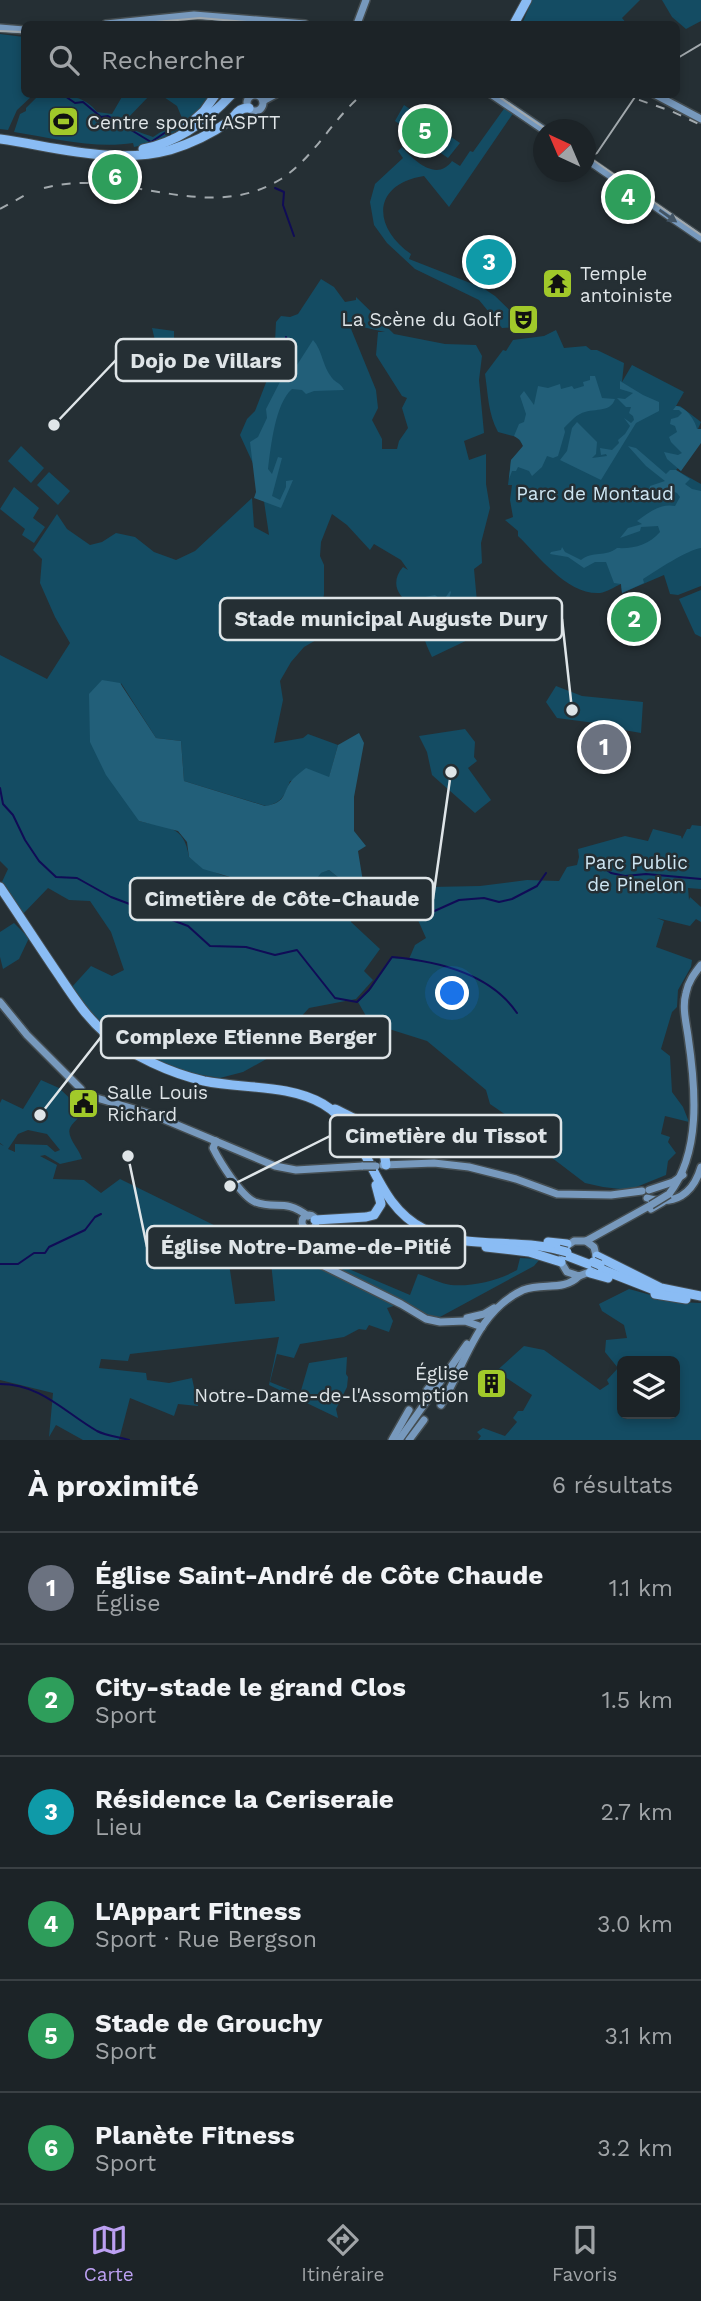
<!DOCTYPE html>
<html lang="fr">
<head>
<meta charset="utf-8">
<style>
  body { margin:0; font-family:"Work Sans",sans-serif; background:#292f33; color:#f1f3f6 }
  .controls { position:absolute; right:21px; bottom:21px; display:grid; overflow:hidden; border-radius:10px; box-shadow:0 4px 10px #0003 }
  .controls button { width:63px; height:63px; display:grid; place-items:center; padding:0; border:0; border-bottom:2px solid #3a4044; background:#1c2327; color:#f1f3f6; font:35px sans-serif }
  .compass { position:absolute; left:533px; top:119px; width:63px; height:63px; border-radius:50%; background:#1c2327; box-shadow:0 4px 10px #0003; rotate:316deg }
  .you { position:absolute; left:453px; top:994px; width:24px; height:24px; margin:-18px; border:5px solid #fff; border-radius:50%; background:#1a73e8; box-shadow:0 0 0 10px #1a73e833 }
  .badge { display:grid; place-items:center; width:46px; height:46px; border-radius:50%; background:#bca0f2; color:#fff; font-size:23px; font-weight:700 }
  .pin { position:absolute; translate:-50% -50%; border:4px solid #fff; box-shadow:0 2px 7px #0006 }
  .list { margin:0; padding:0; list-style:none }
  h2 { display:flex; justify-content:space-between; align-items:center; height:91px; margin:0; padding:0 28px; font-size:30px }
  h2 small { font-size:23px; font-weight:400; color:#a0a4a7 }
  .list li { display:grid; grid-template-columns:46px 1fr auto; gap:21px; align-items:center; box-sizing:border-box; height:112px; padding:0 28px; border-top:2px solid #3a4044 }
  .list b { display:block; font-size:26px; white-space:nowrap }
  .list p { margin:0; font-size:23px; white-space:nowrap; color:#a0a4a7 }
  .list em { font-size:23px; font-style:normal; color:#a0a4a7 }
  .icon { flex:none; width:38px; height:38px; fill:none; stroke:currentColor; stroke-width:2; stroke-linecap:round; stroke-linejoin:round }
  .map { position:relative; flex:none; width:701px; height:1440px; overflow:hidden }
  .search { position:absolute; background:#1c2327; box-shadow:0 4px 10px #0003; left:21px; right:21px; top:21px; height:77px; display:flex; align-items:center; gap:18px; box-sizing:border-box; padding:0 24px; border-radius:10px; color:#a0a4a7; font-size:26px }
  .sheet { height:763px; background:#1c2327 }
  nav { display:flex; justify-content:space-around; align-items:center; box-sizing:border-box; height:98px; border-top:2px solid #3a4044; background:#1c2327; font-size:19px; color:#a0a4a7 }
  nav a { display:grid; justify-items:center; gap:4px }
  nav .on { color:#bca0f2 }
  .map>svg:first-child { display:block }
</style>
</head>
<body>
<div class="map">
<svg width="701" height="1440" viewBox="0 0 701 1440">
  <rect width="100%" height="100%" fill="#252f34"/>
  <g fill="#144c63" fill-rule="evenodd">
    <polygon points="532,0 640,0 622,18 627,24 522,24"/>
    <polygon points="662,0 701,0 701,21 686,29 672,17"/>
    <polygon points="0,34 24,37 24,94 33,95 17,110 8,130 0,129"/>
    <path d="M39,95C61,95 83,93 97,112L112,114L123,95H150L125,121C130,131 143,133 153,137L182,118L177,106L161,95H211C190,125 171,139 134,147L133,143C94,149 53,138 14,132L20,114L26,111V108Z"/>
    <polygon points="404,105 460,143 448,158 395,121"/>
    <path d="M506,106L514,112L449,207L424,176C372,184 372,227 411,254L409,259L483,288L495,296L523,323L519,327L502,328L479,300L415,269L387,243L374,225L370,202L375,184L403,158L398,151L402,147C414,161 437,182 452,161L460,166L470,151L473,152Z"/>
    <path d="M321,279L334,287L345,302L356,300V297L394,334L445,344L476,345L482,356L479,380L484,433L464,441L469,460L486,454V484L490,508L481,543L482,563L474,569L477,602L474,637L432,657C424,641 420,626 418,608L425,604L419,600L413,605C397,597 390,582 403,567L408,570L401,560L374,544L370,550L347,525L332,514L321,542L320,556L324,565V594L318,639L304,647L291,662L280,681L283,700L274,743L303,738L308,734L338,745L329,778L290,781C285,796 281,803 266,806L184,781L181,741L156,738L121,683L139,821C167,828 184,824 189,857C217,880 258,886 292,882C305,880 317,874 329,870L354,890L368,914L351,915V922L380,949L364,971L373,980L356,999L309,1008L279,1041L270,1057L243,1072L220,1078L189,1073L133,1050L104,1029L71,988L91,966L112,976L124,970L111,932L90,901L69,900L48,888L22,915L1,884L8,869L0,861V655L47,679L70,643L55,617L40,583L42,559L33,550L57,514L67,529L90,545L102,542L116,533L135,537L154,552L176,560L195,551L252,498L254,527L269,535L261,481L240,435L247,419L255,411L274,362L276,322L281,316L290,317L298,314ZM349,324L385,332H378L376,355L402,396L407,398L402,408L408,428L399,441L397,449H382V439L372,420L378,408L376,390Z"/>
    <polygon points="152,328 174,331 174,355 160,361"/>
    <path d="M556,330L564,348L586,346L591,350H597L624,363L622,382L632,365L684,392L676,406H680L701,422L698,429H701L681,471L678,468L676,470L701,484V586L678,595L670,594L664,575L622,593L621,584C614,587 607,592 600,593C567,595 539,556 518,536V531L505,520L513,517L510,500L512,485H508L511,460L522,450L523,445L517,437L498,432C488,414 488,393 485,374L503,350L506,351L513,340L544,336Z"/>
    <polygon points="21,446 44,468 31,483 8,461"/>
    <polygon points="49,472 70,491 58,505 37,485"/>
    <polygon points="14,487 39,508 33,518 45,527 34,543 22,535 25,529 0,509"/>
    <polygon points="701,590 701,637 695,634 679,599"/>
    <polygon points="556,686 582,696 643,702 641,733 595,725 595,723 557,718 546,702"/>
    <polygon points="465,729 475,742 474,757 477,761 468,768 491,800 475,813 432,775 427,752 419,736"/>
    <polygon points="692,825 701,826 701,889 688,888 689,900 690,897 701,907 701,922 696,919 690,926 657,918 664,921 656,947 692,960 691,967 678,990 677,1007 672,1012 661,1049 670,1056 672,1092 683,1107 689,1122 665,1116 661,1134 670,1137 668,1142 676,1153 668,1161 666,1175 629,1190 603,1187 585,1183 547,1154 522,1126 490,1104 486,1090 427,1041 370,1023 358,1002 371,989 392,958 409,959 415,945 426,938 413,909 431,887 480,886 527,880 559,881 567,867 577,865 579,857 578,849 625,836 648,841 653,829 681,836 682,839 687,829 690,829"/>
    <polygon points="14,923 29,938 19,959 3,969 0,957 0,932"/>
    <path d="M41,1080L59,1088L81,1109C79,1121 75,1119 70,1128C66,1137 80,1150 82,1159L60,1164L45,1155L40,1156L57,1165L53,1179L84,1180L101,1193L120,1179L224,1230L235,1304L275,1301L269,1243L295,1245L302,1257L320,1266L344,1267L410,1295L418,1274C428,1277 441,1284 451,1285C472,1287 500,1280 517,1270L520,1258L540,1259L534,1266L427,1324L397,1305L387,1308L393,1321L389,1332L369,1325L366,1330L359,1329L344,1337L300,1344L294,1358L277,1354L270,1382L300,1394L309,1363L347,1357L346,1374L348,1377L347,1387L336,1409L338,1418L269,1385L279,1337L130,1354L128,1361L101,1359L99,1368L146,1373L147,1380L169,1383L192,1378L198,1406L178,1404L174,1416L130,1398L119,1440H83L56,1425L49,1437L53,1393L0,1380V1144L4,1146L0,1143V1103L2,1099L23,1109ZM28,1130L47,1134L60,1150L55,1152L47,1145L15,1144V1152L8,1149L18,1134Z"/>
    <path d="M629,1289L676,1302L701,1303V1440H478L481,1436L477,1432L483,1428L505,1436L517,1422L513,1418L518,1411H523L532,1395L505,1377L493,1374L524,1346L544,1350L600,1390L609,1384L607,1380L618,1368L605,1352L606,1340L627,1338L624,1325L602,1311L599,1304ZM622,1361H675V1414H622Z"/>
  </g>
  <g fill="#225f79">
    <path d="M313,340C323,351 322,366 332,378C336,383 341,383 344,390L314,391L306,394L302,390L292,389C275,404 271,446 268,469L272,474L278,457L282,458L272,496L280,500L286,487V481L293,480L281,508L254,498L256,492L250,442L258,437L267,418L266,409L283,376L297,365Z"/>
    <path d="M590,376H595L602,398L615,399C610,414 593,407 580,414C575,416 569,423 564,428L565,432L558,456L553,458L547,456L542,467L532,476L529,471L518,467L516,471H512L509,479L511,460L523,446L520,440L514,436L519,424L524,422L526,414L520,396L524,391L534,405L538,386L548,388L560,384L561,389L572,386L574,389L584,386L583,382L590,380Z"/>
    <polygon points="620,381 643,395 659,402 659,411 636,423 601,480 560,460 567,451 572,428 577,422 597,442 596,454 592,458 607,456 606,454 601,455 600,448 612,450 619,443 618,440 625,434 630,426 624,418 631,423 634,420 633,416 629,413 631,407 626,407 617,398 625,399 633,393 620,389"/>
    <path d="M676,406C686,407 695,420 697,429H701V443L681,471L667,459L664,452L678,455L682,453L671,442L669,437L677,432L675,426L670,424L671,419L678,417L682,413L679,410H673Z"/>
    <path d="M628,446L636,448L666,474L670,470H676L690,479L685,484L692,489L701,491V548C687,550 657,570 643,579L644,583L622,593L621,584L614,583L606,562H595L584,568L568,557L550,554L551,552L561,550L562,547L565,552L581,560C592,551 606,557 617,548C633,549 649,545 660,532L658,526L641,527L640,531L620,538L628,528L642,524L637,521C648,513 660,503 675,506L680,497L677,493L667,489L660,494L649,489L650,486L665,481L646,466Z"/>
    <path d="M450,591L451,592L449,599C455,606 453,617 458,626H461L455,631L442,632C430,623 428,608 420,598L435,595L443,601Z"/>
    <path d="M102,680L120,683L156,738L181,741L184,781L265,806C289,802 281,792 293,779C297,775 302,771 306,768L329,777L338,745L359,733L364,743L354,797V831L366,846L358,851L365,894L354,890L329,870L321,873L306,892L294,882H247L203,869L189,857L187,842L178,831L139,821L106,775L90,742L89,694Z"/>
  </g>
  <g fill="none" stroke-linecap="round" stroke-linejoin="round">
    <g stroke="#100c56" stroke-width="2">
      <polyline points="62,94 75,103 83,102 101,117 108,116 151,142 172,128 183,125"/>
      <polyline points="275,188 284,192 283,205 294,236"/>
      <polyline points="284,362 288,354 286,337"/>
      <path d="M0,788L3,804L13,815L25,840L39,861L56,877L77,878L111,897L188,926L210,946L246,947L275,955L297,950L335,998L357,1002L369,990L392,957C437,961 490,973 517,1013"/>
      <polyline points="590,862 598,864 611,873 625,876 646,874 701,879"/>
      <polyline points="430,913 459,900 484,898 499,902 512,899 537,886 546,873"/>
      <polyline points="0,1264 18,1264 34,1253 45,1253 49,1247 85,1230 95,1217 101,1214"/>
      <path d="M0,1384C41,1384 64,1412 97,1431C107,1436 119,1437 129,1440"/>
    </g>
    <defs>
      <g id="major">
        <polyline points="106,24 194,15 305,24"/>
        <polyline points="357,24 366,0"/>
        <polyline points="0,28 24,30"/>
        <polyline points="491,94 544,130"/>
        <polyline points="654,94 701,119"/>
        <circle cx="255" cy="103" r="8"/>
        <polyline points="263,101 276,94"/>
        <polyline points="586,159 701,238"/>
        <polyline points="0,1002 27,1035 81,1089"/>
        <polyline points="83,1094 155,1115"/>
        <polyline points="163,1119 275,1166 296,1170 363,1166"/>
        <path d="M216,1141L213,1148C220,1162 241,1196 255,1202C277,1210 284,1198 308,1216"/>
        <polyline points="383,1165 434,1163 469,1167 516,1179 557,1194 611,1195 642,1191"/>
        <polyline points="649,1190 673,1182 683,1175"/>
        <path d="M669,1194C701,1153 696,1090 688,1036C686,1022 682,1007 686,993C688,982 694,974 701,965"/>
        <path d="M647,1198C675,1206 693,1194 701,1167"/>
        <polyline points="651,1209 663,1202"/>
        <circle cx="309" cy="1222" r="7"/>
        <polyline points="304,1227 298,1243 301,1252 308,1258 401,1304 426,1319 440,1322 465,1321 482,1327"/>
        <polyline points="586,1241 594,1247 597,1260"/>
        <polyline points="592,1271 579,1276 567,1272 561,1262 564,1248 574,1241 586,1241 651,1205"/>
        <polyline points="467,1318 484,1314 494,1308"/>
        <polyline points="427,1390 436,1379"/>
        <path d="M441,1405C465,1365 477,1311 523,1290C543,1282 563,1292 579,1276"/>
        <polyline points="392,1440 409,1410"/>
        <polyline points="399,1440 467,1344"/>
        <polyline points="409,1440 424,1420"/>
      </g>
      <g id="highway">
        <polyline points="514,24 527,0"/>
        <polyline points="185,128 204,111 216,94"/>
        <path d="M0,139C56,147 115,165 170,150C189,144 211,134 228,122C236,116 238,107 249,108"/>
        <path d="M143,149C179,142 207,121 232,94"/>
        <path d="M0,887C19,915 37,943 56,971C71,993 85,1016 105,1033C132,1056 170,1073 204,1081C243,1089 288,1084 323,1104C372,1133 370,1202 424,1229C464,1250 516,1238 559,1250"/>
        <path d="M335,1109C365,1124 382,1129 386,1165"/>
        <polyline points="315,1220 366,1217 374,1215 381,1204 376,1185"/>
        <polyline points="548,1242 567,1244"/>
        <polyline points="486,1247 529,1252 561,1262"/>
        <polyline points="565,1255 591,1265"/>
        <polyline points="597,1256 661,1288 701,1296"/>
        <polyline points="598,1268 662,1293"/>
        <polyline points="590,1273 608,1278"/>
        <polyline points="655,1294 686,1299"/>
      </g>
    </defs>
    <use href="#major" stroke="#444d51" stroke-width="10"/>
    <use href="#highway" stroke="#444d51" stroke-width="11"/>
    <use href="#major" stroke="#7799bd" stroke-width="7"/>
    <use href="#highway" stroke="#8abcf4" stroke-width="9"/>
    <g stroke="#a2a9ad" stroke-width="2">
      <polyline points="133,24 200,18 271,24"/>
      <polyline points="0,31 24,32"/>
      <polyline points="676,59 701,44"/>
      <polyline points="495,94 547,130"/>
      <polyline points="586,155 701,235"/>
      <polyline points="586,156 592,156 597,153 637,94"/>
    </g>
    <g stroke="#a2a9ad" stroke-width="2" stroke-dasharray="9 9" stroke-linecap="butt">
      <polyline points="622,94 671,111 701,125"/>
      <path d="M44,188C124,166 205,226 281,179C315,157 332,119 363,94"/>
      <polyline points="0,209 27,194"/>
    </g>
    <defs>
      <g id="major-bridge">
        <polyline points="363,1166 376,1166"/>
        <polyline points="651,1205 669,1194"/>
      </g>
      <g id="highway-bridge">
        <polyline points="559,1250 567,1252"/>
        <polyline points="593,1262 600,1265"/>
      </g>
    </defs>
    <use href="#major-bridge" stroke="#444d51" stroke-width="10" stroke-linecap="butt"/>
    <use href="#highway-bridge" stroke="#444d51" stroke-width="11" stroke-linecap="butt"/>
    <use href="#major-bridge" stroke="#7799bd" stroke-width="7"/>
    <use href="#highway-bridge" stroke="#8abcf4" stroke-width="9"/>
  </g>
  <defs><path id="oneway-solid" d="M-6-.8H1V-3.2L6.5 0L1 3.2V.8H-6Z" transform="scale(1.75)"/></defs>
  <use fill="#425464" href="#oneway-solid" transform="translate(668 216) rotate(35)"/>
  <defs>
    <symbol id="stadium-square" viewBox="-11 -11 22 22"><rect x="-9" y="-9" width="18" height="18" rx="4" fill="#a1c92a" stroke="#252f34"/><path d="M0-5a6.5 5 0 1 0 0 10a6.5 5 0 1 0 0-10ZM-3.5-1.8h7v3.6h-7Z" fill="#111"/></symbol>
    <symbol id="temple-square" viewBox="-11 -11 22 22"><rect x="-9" y="-9" width="18" height="18" rx="4" fill="#a1c92a" stroke="#252f34"/><path d="M0-6L5-2H3V0L6.5 2.5H4V6H1.5V3h-3V6H-4V2.5H-6.5L-3 0V-2H-5Z" fill="#111"/></symbol>
    <symbol id="theatre-square" viewBox="-11 -11 22 22"><rect x="-9" y="-9" width="18" height="18" rx="4" fill="#a1c92a" stroke="#252f34"/><path d="M-5-5.5Q0-4 5-5.5V0Q5 5 0 6Q-5 5-5 0ZM-3.3-2.5H-1v1.5H-3.3ZM1-2.5H3.3v1.5H1ZM-2.8 1Q0 5.5 2.8 1Z" fill="#111"/></symbol>
    <symbol id="civic-square" viewBox="-11 -11 22 22"><rect x="-9" y="-9" width="18" height="18" rx="4" fill="#a1c92a" stroke="#252f34"/><path d="M-.6-6.5H3V-4.5H.6V-3L4-1V1h2V6H-6V1h2V-1L-.6-3ZM-1.2 2.5V6h2.4V2.5Z" fill="#111"/></symbol>
    <symbol id="building-square" viewBox="-11 -11 22 22"><rect x="-9" y="-9" width="18" height="18" rx="4" fill="#a1c92a" stroke="#252f34"/><path d="M-4-6H4V6H1V3H-1V6H-4ZM-2.5-4.3h1.7v1.8h-1.7ZM.8-4.3h1.7v1.8H.8ZM-2.5-1h1.7V.8h-1.7ZM.8-1h1.7V.8H.8Z" fill="#111"/></symbol>
  </defs>
  <g fill-rule="evenodd">
    <use href="#stadium-square" x="46" y="104" width="35" height="35"/>
    <use href="#temple-square" x="540" y="266" width="35" height="35"/>
    <use href="#theatre-square" x="506" y="302" width="35" height="35"/>
    <use href="#civic-square" x="66" y="1086" width="35" height="35"/>
    <use href="#building-square" x="474" y="1366" width="35" height="35"/>
  </g>
  <g text-anchor="middle" stroke-width="5" stroke-linejoin="round" paint-order="stroke">
    <g font-size="19" fill="#dfe5e8" stroke="#252f34" text-anchor="start">
      <text x="87" y="129">Centre sportif ASPTT</text>
      <text x="580" y="280">Temple<tspan x="580" dy="22">antoiniste</tspan></text>
      <text x="501" y="326" text-anchor="end">La Scène du Golf</text>
      <text x="107" y="1099">Salle Louis<tspan x="107" dy="22">Richard</tspan></text>
      <text x="469" y="1380" text-anchor="end">Église<tspan x="469" dy="22">Notre-Dame-de-l'Assomption</tspan></text>
    </g>
    <g font-size="19" fill="#cee6f3" stroke="#252f34">
      <text x="595" y="500">Parc de Montaud</text>
      <text x="636" y="869">Parc Public<tspan x="636" dy="22">de Pinelon</tspan></text>
    </g>
  </g>
  <path fill="none" stroke="#dfe5e8" stroke-width="2.5" d="M54 425L116 360M572 710L562 619M451 772L433 899M40 1115L101 1037M230 1186L330 1136M128 1156L147 1247"/>
  <g fill="#dfe5e8" stroke="#252f34" stroke-width="2.5">
    <circle cx="54" cy="425" r="7"/>
    <circle cx="572" cy="710" r="7"/>
    <circle cx="451" cy="772" r="7"/>
    <circle cx="40" cy="1115" r="7"/>
    <circle cx="230" cy="1186" r="7"/>
    <circle cx="128" cy="1156" r="7"/>
  </g>
  <g fill="#252f34" stroke="#dfe5e8" stroke-width="2.5">
    <rect x="116" y="339" width="180" height="42" rx="7"/>
    <rect x="220" y="598" width="342" height="42" rx="7"/>
    <rect x="130" y="878" width="303" height="42" rx="7"/>
    <rect x="101" y="1016" width="289" height="42" rx="7"/>
    <rect x="330" y="1115" width="231" height="42" rx="7"/>
    <rect x="147" y="1226" width="318" height="42" rx="7"/>
  </g>
  <g font-size="21" text-anchor="middle" font-weight="bold" fill="#dfe5e8">
    <text x="206" y="368">Dojo De Villars</text>
    <text x="391" y="626">Stade municipal Auguste Dury</text>
    <text x="282" y="906">Cimetière de Côte-Chaude</text>
    <text x="246" y="1044">Complexe Etienne Berger</text>
    <text x="446" y="1143">Cimetière du Tissot</text>
    <text x="306" y="1254">Église Notre-Dame-de-Pitié</text>
  </g>
</svg>
<div class="controls">
<button><svg class="icon" aria-label="layers" viewBox="0 0 24 24"><path d="M12 4l9 5-9 5-9-5zM3 14l9 5 9-5"/></svg></button>
</div>
<svg class="compass" viewBox="-18 -18 36 36"><path d="M0-13l5 13h-10z" fill="#e53935"/><path d="M0 13l5-13h-10z" fill="#a0a4a7"/></svg>
<div class="you"></div>
<div class="pin badge" style="left:604px;top:747px;background:#6b7280">1</div>
<div class="pin badge" style="left:634px;top:619px;background:#2e9e5b">2</div>
<div class="pin badge" style="left:489px;top:262px;background:#0f9aa8">3</div>
<div class="pin badge" style="left:628px;top:197px;background:#2e9e5b">4</div>
<div class="pin badge" style="left:425px;top:131px;background:#2e9e5b">5</div>
<div class="pin badge" style="left:115px;top:177px;background:#2e9e5b">6</div>
<div class="search"><svg class="icon" aria-label="search" viewBox="0 0 24 24"><circle cx="10" cy="10" r="6"/><path d="M15 15l6 6"/></svg>Rechercher</div>
</div>
<section class="sheet">
<h2>À proximité<small>6 résultats</small></h2>
<ul class="list">
<li><span class="badge" style="background:#6b7280">1</span><div><b>Église Saint-André de Côte Chaude</b><p>Église</p></div><em>1.1 km</em></li>
<li><span class="badge" style="background:#2e9e5b">2</span><div><b>City-stade le grand Clos</b><p>Sport</p></div><em>1.5 km</em></li>
<li><span class="badge" style="background:#0f9aa8">3</span><div><b>Résidence la Ceriseraie</b><p>Lieu</p></div><em>2.7 km</em></li>
<li><span class="badge" style="background:#2e9e5b">4</span><div><b>L'Appart Fitness</b><p>Sport · Rue Bergson</p></div><em>3.0 km</em></li>
<li><span class="badge" style="background:#2e9e5b">5</span><div><b>Stade de Grouchy</b><p>Sport</p></div><em>3.1 km</em></li>
<li><span class="badge" style="background:#2e9e5b">6</span><div><b>Planète Fitness</b><p>Sport</p></div><em>3.2 km</em></li>
</ul>
</section>
<nav>
<a class="on"><svg class="icon" aria-label="map" viewBox="0 0 24 24"><path d="M3 6l6-2 6 2 6-2v14l-6 2-6-2-6 2zM9 4v14M15 6v14"/></svg>Carte</a>
<a><svg class="icon" aria-label="directions" viewBox="0 0 24 24"><path d="M12 3l9 9-9 9-9-9zM9 14v-3h6M13 9l2 2-2 2"/></svg>Itinéraire</a>
<a><svg class="icon" aria-label="saved" viewBox="0 0 24 24"><path d="M7 4h10v16l-5-4-5 4z"/></svg>Favoris</a>
</nav>
</body>
</html>
